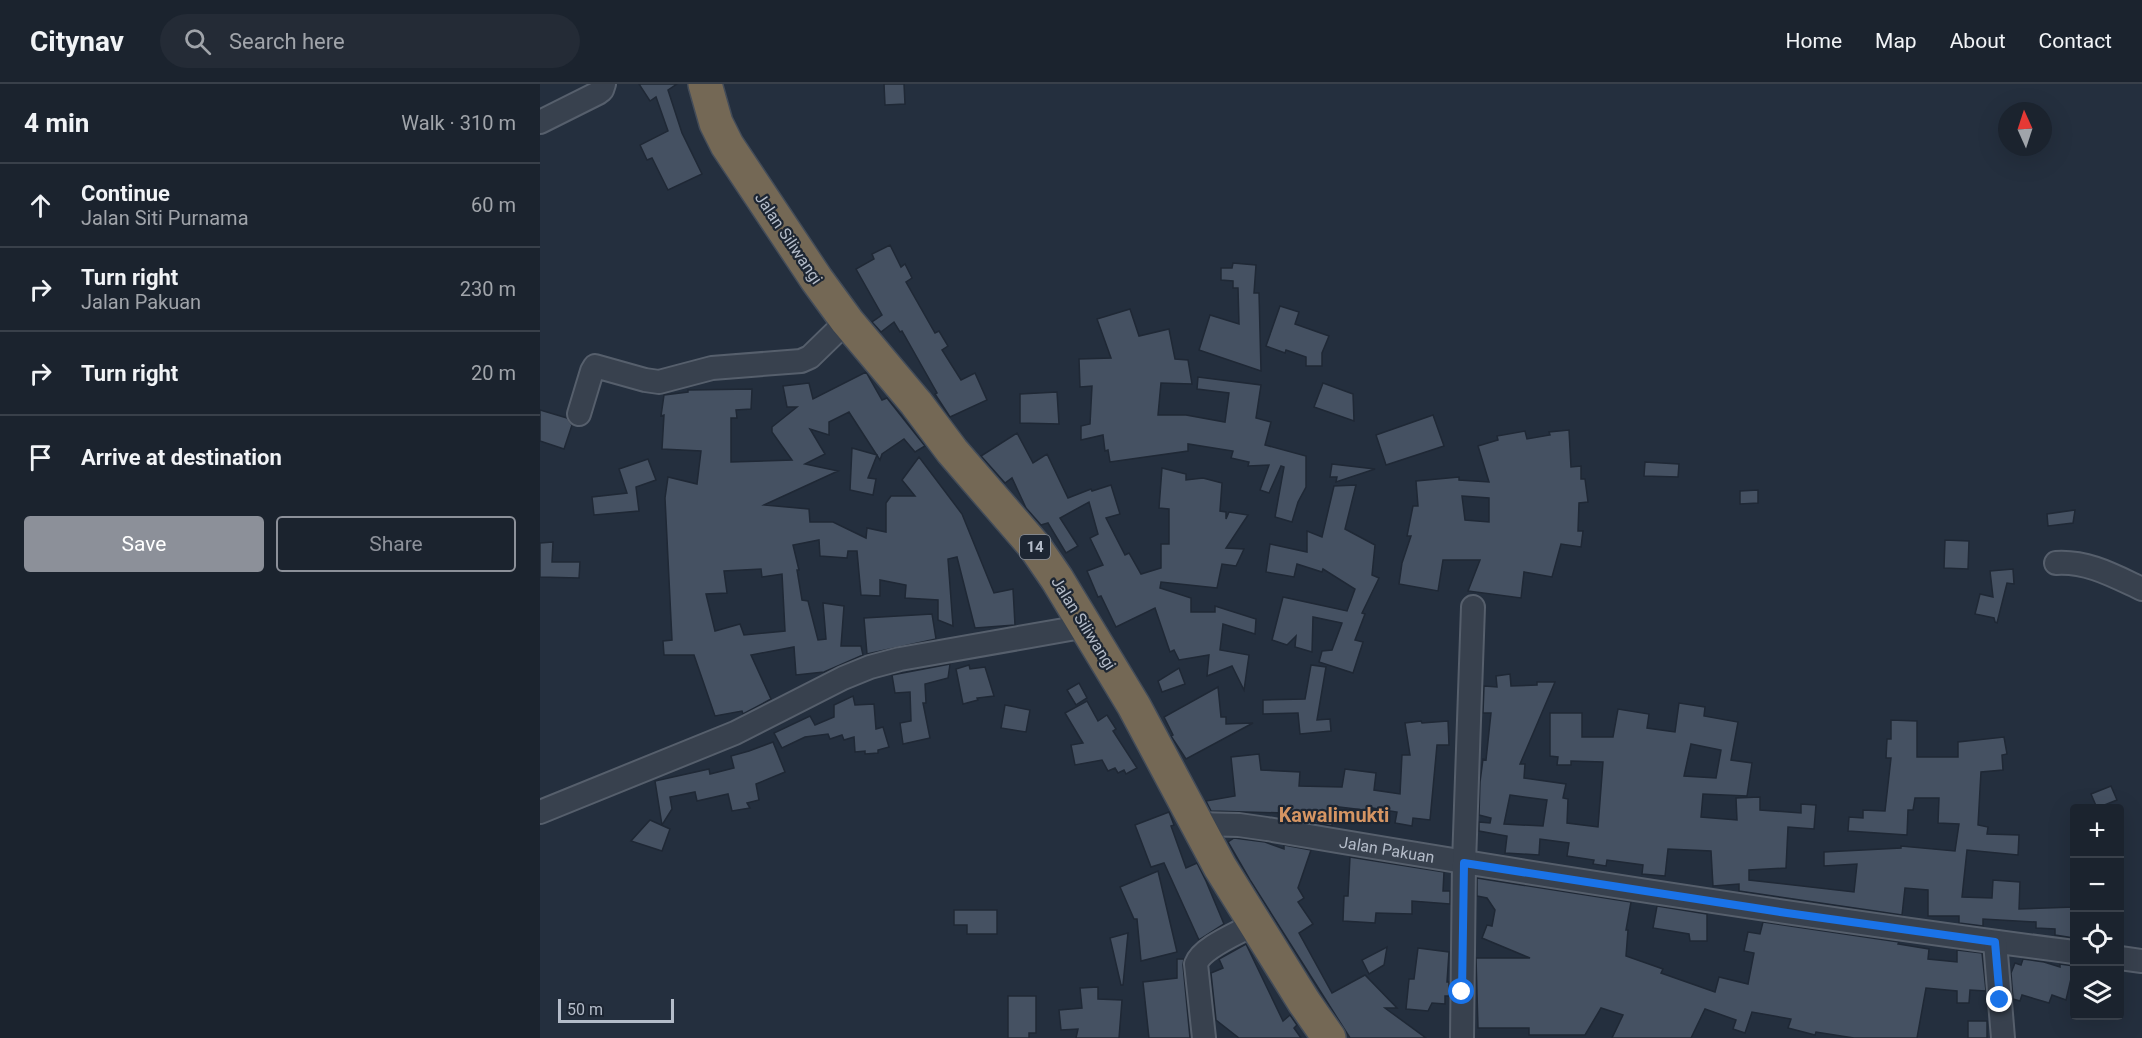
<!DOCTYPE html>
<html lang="en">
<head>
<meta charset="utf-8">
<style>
  body { margin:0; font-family:Roboto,sans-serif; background:#242b36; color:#f1f3f6 }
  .controls { position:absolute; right:18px; bottom:18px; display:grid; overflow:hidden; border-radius:6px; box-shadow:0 6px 24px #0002 }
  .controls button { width:54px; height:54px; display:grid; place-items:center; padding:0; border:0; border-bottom:2px solid #39404a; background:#1b232e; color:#f1f3f6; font:30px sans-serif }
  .compass { position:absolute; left:1458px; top:18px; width:54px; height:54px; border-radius:50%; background:#1b232e; box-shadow:0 6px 24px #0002; rotate:357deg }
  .scale { position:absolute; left:18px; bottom:15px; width:116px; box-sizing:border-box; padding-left:6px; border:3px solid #b4bcc9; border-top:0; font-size:16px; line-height:21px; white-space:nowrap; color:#b4bcc9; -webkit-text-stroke:4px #1d2633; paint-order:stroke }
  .stop { position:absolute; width:18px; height:18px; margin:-14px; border:4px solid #1a73e8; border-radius:50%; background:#fff }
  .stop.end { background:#1a73e8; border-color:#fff; box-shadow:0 2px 6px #0008 }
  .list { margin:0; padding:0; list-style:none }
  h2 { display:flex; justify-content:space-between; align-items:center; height:78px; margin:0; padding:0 24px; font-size:26px }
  h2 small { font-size:20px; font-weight:400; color:#a0a4aa }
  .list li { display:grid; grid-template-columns:39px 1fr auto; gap:18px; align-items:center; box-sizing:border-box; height:84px; padding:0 24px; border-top:2px solid #39404a }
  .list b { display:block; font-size:22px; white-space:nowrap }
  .list p { margin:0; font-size:20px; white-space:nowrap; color:#a0a4aa }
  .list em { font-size:20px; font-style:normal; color:#a0a4aa }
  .actions { display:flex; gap:12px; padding:18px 24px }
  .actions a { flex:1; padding:14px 0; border:2px solid #8c9099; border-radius:6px; text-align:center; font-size:21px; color:#8c9099 }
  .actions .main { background:#8c9099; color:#fff }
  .icon { flex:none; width:33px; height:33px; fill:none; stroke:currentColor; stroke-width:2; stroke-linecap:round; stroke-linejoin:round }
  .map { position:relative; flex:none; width:1602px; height:954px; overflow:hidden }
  header { display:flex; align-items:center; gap:36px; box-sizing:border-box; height:84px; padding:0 30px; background:#1b232e; border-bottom:2px solid #39404a }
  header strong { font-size:28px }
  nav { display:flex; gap:33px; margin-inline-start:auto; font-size:21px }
  .search { width:420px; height:54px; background:#242b36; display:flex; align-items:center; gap:15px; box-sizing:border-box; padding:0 21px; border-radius:33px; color:#a0a4aa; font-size:22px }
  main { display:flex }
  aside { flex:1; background:#1b232e }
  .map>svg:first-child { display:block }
</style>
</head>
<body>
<header>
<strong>Citynav</strong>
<div class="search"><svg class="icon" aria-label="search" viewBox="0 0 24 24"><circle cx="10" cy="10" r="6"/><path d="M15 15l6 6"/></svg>Search here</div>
<nav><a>Home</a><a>Map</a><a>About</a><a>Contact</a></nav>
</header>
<main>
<aside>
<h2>4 min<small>Walk · 310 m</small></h2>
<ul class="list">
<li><svg class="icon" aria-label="ahead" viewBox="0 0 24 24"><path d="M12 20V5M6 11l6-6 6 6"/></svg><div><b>Continue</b><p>Jalan Siti Purnama</p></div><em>60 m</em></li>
<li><svg class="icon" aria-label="right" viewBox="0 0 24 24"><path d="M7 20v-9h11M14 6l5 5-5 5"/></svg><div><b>Turn right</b><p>Jalan Pakuan</p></div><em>230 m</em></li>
<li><svg class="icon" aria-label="right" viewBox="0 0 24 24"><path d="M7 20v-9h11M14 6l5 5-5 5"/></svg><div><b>Turn right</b></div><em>20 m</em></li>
<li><svg class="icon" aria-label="arrive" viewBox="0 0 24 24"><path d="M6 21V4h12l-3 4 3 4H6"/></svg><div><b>Arrive at destination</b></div></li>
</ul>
<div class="actions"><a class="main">Save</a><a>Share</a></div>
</aside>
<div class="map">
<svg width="1602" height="954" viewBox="0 0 1602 954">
  <rect width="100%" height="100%" fill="#242f3e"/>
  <g fill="#455162" stroke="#1f2835" stroke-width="1.5" fill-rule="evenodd">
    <polygon points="99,0 137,0 128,6 142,49 162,90 128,106 112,74 107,76 100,61 128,47 116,13 110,17"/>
    <polygon points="344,0 364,0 365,20 345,21"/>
    <polygon points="350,161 361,183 365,180 372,194 366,198 395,249 399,247 408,262 402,266 421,296 435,289 447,316 410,333 395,310 397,309 362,247 360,248 354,238 341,248 332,238 342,231 316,185 334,175 332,170"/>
    <polygon points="693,179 716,181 714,209 719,209 721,287 659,266 670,231 699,240 698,204 693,204 693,197 681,196 681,184 692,184"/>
    <polygon points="740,222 759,228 755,240 789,252 782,269 782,282 766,282 766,273 746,266 745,269 726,262"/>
    <polygon points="590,225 599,252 629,245 635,275 648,276 652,300 621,299 618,331 646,331 685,338 689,309 657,305 658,293 721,301 716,334 731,338 725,361 766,372 766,403 758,418 752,438 735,433 744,383 741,382 729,409 720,406 729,381 708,382 709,378 691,374 693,367 648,360 648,367 570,378 568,366 565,367 563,351 541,356 541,342 550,340 552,302 540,303 539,275 571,274 557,235"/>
    <path d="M326,288L342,316L347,314L385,362L375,368L364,355L342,370L340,376L309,328L289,338V351L270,345L285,370L265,380L298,387L224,421L269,425L270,438H293L326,454L327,444L346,448V419L351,412H375L362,396L379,373L422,430L454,509L473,505L475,541L435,544L417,473L408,475L413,542L398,536V516L365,514L366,501L340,496V512L321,511L317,467H308L307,474L280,472L279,456L253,461L259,486H257L262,516L268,517L278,556L286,555L283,519L304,522L301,562H321L323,571L284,588L256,591L254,563L211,571L231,615L203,630L202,627L175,632L154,571H124L123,557L132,556L125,414L128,393L157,400L161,367L122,365L124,331L121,332L124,311L148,308V306L212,305L211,325L196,326L197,334H191V378L252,376L232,348V343L257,323H247L243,302L269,299L273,315ZM221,485L222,493L242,490L245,547L204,551L200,540L175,547L166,510L187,509L184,487Z"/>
    <polygon points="783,299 813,310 814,337 774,323"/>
    <polygon points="517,308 519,340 480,339 480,310"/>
    <polygon points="0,326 27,334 32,341 24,365 0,357"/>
    <polygon points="893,331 904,362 846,381 836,351"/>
    <path d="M1029,346L1031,383L1041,382V395H1045L1048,418L1039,419L1038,447H1043L1041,463L1021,460L1012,493L984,488L981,514L928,507L940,476H903L898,507L859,500L862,479L871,452H867L873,422H878L876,397L919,393V396L949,398L938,362L958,356L957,352L985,347L987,355L1010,351L1009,348ZM922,412L949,414V438L925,436Z"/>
    <polygon points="477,349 493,379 507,370 528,414 551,405 552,407 571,401 580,430 566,434 585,471 589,469 601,490 621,484 621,460 629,460 629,425 619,424 622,384 646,390 646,396 663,394 682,399 680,427 686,428 686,435 689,428 708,431 686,464 704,465 696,482 682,480 677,504 621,498 620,504 651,514 651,528 675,528 675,522 716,535 715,550 683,540 680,566 709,571 704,606 692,582 667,592 669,571 639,576 634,566 630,568 615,524 576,543 561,512 558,513 547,487 563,481 550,454 558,450 549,418 520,434 538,462 526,469 508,439 501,441 486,424 472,394 465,399 441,372"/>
    <polygon points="312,364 337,371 328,394 336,395 333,411 310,406"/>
    <polygon points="108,375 116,396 96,403 99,427 54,431 52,413 87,409 79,385"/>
    <polygon points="1105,378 1139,380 1138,393 1104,392"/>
    <polygon points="792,380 835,385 796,398 797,393 790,393"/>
    <polygon points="816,401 805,445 835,461 832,491 839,494 822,529 825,530 815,556 823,558 813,589 779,578 782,567 792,566 802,539 773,533 772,568 755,563 756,552 747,561 732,556 743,513 807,527 815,505 783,485 782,488 757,480 754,493 726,488 730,460 767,468 767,447 782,453 794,402"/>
    <polygon points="1218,406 1218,419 1200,420 1200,407"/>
    <polygon points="1535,426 1533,439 1508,442 1507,430"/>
    <polygon points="1405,456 1429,457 1428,485 1404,484"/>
    <polygon points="13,458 12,478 40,478 39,494 0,493 0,459"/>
    <polygon points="1473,485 1474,500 1467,499 1457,539 1455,538 1454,534 1435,530 1440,510 1453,513 1450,487"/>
    <polygon points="392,530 396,555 327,570 324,534"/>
    <polygon points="410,580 408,594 385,600 386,619 383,619 390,654 363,660 360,639 371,637 370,608 355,609 352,591"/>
    <polygon points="429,581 430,585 445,583 454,612 437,614 438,616 423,620 416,585"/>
    <polygon points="771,581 786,583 777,636 790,635 791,647 760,650 758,629 723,630 723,616 765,615"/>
    <polygon points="639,584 645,600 622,608 618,597"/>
    <path d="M970,590L971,602L997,601V598H1015L980,680H985L984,694L1026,700L1023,714L1028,715L1027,739L1058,743L1063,678L1031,677V681H1017L1018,673L1010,672V629H1042V653H1073L1078,625L1109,630L1107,644L1135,648L1139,619L1165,623L1164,632L1198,638L1191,676L1212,679L1207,712L1163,710L1161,733L1197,736L1196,714L1220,713V726L1261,729V720L1276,721L1274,745L1248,743L1246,784L1209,786V796L1314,808L1317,780L1284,782V768L1361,764V762L1415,767L1419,740L1398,739L1399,714H1375L1373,726H1368L1367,751L1308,747L1309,733L1323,734V726L1345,727L1351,674H1346L1347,655H1351V636L1377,637V673H1418V658L1464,653L1467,670L1462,671L1463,686L1441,688L1438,741L1448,743L1447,750L1479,751L1478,771L1427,766L1422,813L1452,814L1453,796L1480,798L1479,825L1534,823V854L1515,851V845L1496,844V838L1443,835V842L1419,839V832H1388V806L1365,804L1362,831L1199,807V800L1173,802L1171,767L1128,765L1125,792L1102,790L1103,781L1067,776L1066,782L1053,780L1054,776L1027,772L1029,759L1000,755L999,771L965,769L967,752L939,747V738L950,739L951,734L939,731L940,698L943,675L946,676L951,629H943L944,602L957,603L956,592ZM1151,660L1181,666L1176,694L1144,692ZM970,711L1007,716L1003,742L964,740Z"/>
    <polygon points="539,599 547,614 536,621 527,606"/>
    <polygon points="678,603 681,633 686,633 686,640 713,639 646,675 631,652 633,651 624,633"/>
    <polygon points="313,612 315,621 334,620 336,645 343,643 349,663 338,666 338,669 325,670 325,667 315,668 314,653 304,656 302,651 290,655 288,650 265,653 242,664 234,649 270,632 275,641 294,633 294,621"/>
    <polygon points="547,617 558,637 567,631 576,645 573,647 597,684 586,690 584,686 578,689 575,684 568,687 562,676 535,681 531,661 543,659 525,629"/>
    <polygon points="465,621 490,626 486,648 461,644"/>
    <polygon points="881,637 882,639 908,637 909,661 897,661 890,736 873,734 872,742 855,739 857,728 832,724 832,727 792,722 792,742 744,734 744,729 671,727 666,717 695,712 691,673 719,670 721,686 760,688 759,702 802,703 805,685 836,689 834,706 860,710 862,671 870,671 865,639"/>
    <polygon points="233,658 245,688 216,700 219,716 207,719 210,724 192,727 188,710 157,717 155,708 130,713 132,725 122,741 115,697 169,685 170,690 194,684 191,672 209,667"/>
    <polygon points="1571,702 1577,716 1557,724 1551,710"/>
    <polygon points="629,728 634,741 631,742 646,784 657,779 666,797 684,840 659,856 624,779 611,783 595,741"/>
    <polygon points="110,736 130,745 122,767 91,757"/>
    <polygon points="694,754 725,758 744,765 744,761 771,766 758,804 764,814 758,818 773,840 759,849 792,909 825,891 857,924 845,924 886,954 810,954 710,796 688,758"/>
    <polygon points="810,773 904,788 903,807 910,807 910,820 872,817 872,830 836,829 835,839 803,837 804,812 808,812"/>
    <polygon points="618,787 637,868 601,877 597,835 594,835 580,803"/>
    <polygon points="937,794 1091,818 1086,846 1088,846 1086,872 1123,885 1121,889 1175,908 1179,893 1208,900 1214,869 1204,867 1208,848 1220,850 1223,838 1359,858 1358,860 1389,865 1388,875 1417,878 1417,866 1442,869 1446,907 1430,906 1429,919 1417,919 1417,907 1386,904 1377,954 1314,954 1276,948 1275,951 1248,944 1251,935 1212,928 1205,949 1193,945 1196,936 1165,925 1151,954 1072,954 1083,931 1061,924 1045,951 989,951 989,944 938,944 936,874 990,874 942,854 947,841 952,842 955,826 947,814 937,812"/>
    <polygon points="1117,822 1167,830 1167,857 1150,857 1149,850 1113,844"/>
    <polygon points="414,826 457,826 457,850 427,850 427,841 414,841"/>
    <polygon points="588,849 583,901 581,901 570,854"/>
    <polygon points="706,860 743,937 750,931 757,941 754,944 761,954 699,954 676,936 671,889 683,884 679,875"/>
    <polygon points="847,863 844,881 829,890 822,876"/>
    <polygon points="878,864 909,868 907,898 909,898 909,912 905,912 905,920 892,919 888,927 866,925 869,895 874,895"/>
    <polygon points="637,875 644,875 643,881 650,954 609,954 603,898 637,894"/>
    <polygon points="1483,875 1504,878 1520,883 1520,880 1534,882 1526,916 1512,911 1509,919 1482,911 1480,917 1473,915 1471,889 1475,879 1481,881"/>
    <polygon points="558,903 558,915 582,916 579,954 536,954 538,945 521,946 519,926 542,924 540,904"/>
    <polygon points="468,912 496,912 496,949 489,949 489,954 468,954"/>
    <rect x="1428" y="937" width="19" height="17"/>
  </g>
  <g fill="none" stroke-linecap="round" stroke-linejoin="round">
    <defs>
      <g id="minor">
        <polyline points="0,38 58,9 62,6 64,0"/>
        <polyline points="39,330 52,287 55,282 105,296 119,298 172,284 261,277 270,273 307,237"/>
        <path d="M1516,479C1548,477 1574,492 1602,505"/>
        <polyline points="0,728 195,649 303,594 330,583 360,575 547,542"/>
        <path id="s1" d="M657,740L699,741L727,745C996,791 1265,833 1534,868"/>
        <polyline points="1455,858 1463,954"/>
        <polyline points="1580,874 1602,877"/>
        <path d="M664,954L656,880C662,863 699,849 714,840"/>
        <polyline points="922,954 924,779 933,523"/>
      </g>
      <polyline id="highway" points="165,0 176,39 187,61 277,196 307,237 376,319 412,367 495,463 517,495 594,622 680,783 764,918 789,954"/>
    </defs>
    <use href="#minor" stroke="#565f6c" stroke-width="26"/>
    <use href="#highway" stroke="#434c59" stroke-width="36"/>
    <use href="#minor" stroke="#38414e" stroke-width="22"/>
    <use href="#highway" stroke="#746855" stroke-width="33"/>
  </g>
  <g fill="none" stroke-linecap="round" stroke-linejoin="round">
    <polyline stroke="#1a73e8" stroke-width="8" points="922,908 924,779 1247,829 1455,858 1460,916"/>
  </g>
  <g text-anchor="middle" stroke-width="4.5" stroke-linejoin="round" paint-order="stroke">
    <rect fill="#1d2633" stroke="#878f9c" stroke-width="1.5" x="480" y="451" width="30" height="24" rx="4.5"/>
    <g font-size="15" font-weight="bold" fill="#b4bcc9">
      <text x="495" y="468">14</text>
    </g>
    <g font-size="16" fill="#b4bcc9" stroke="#1d2633">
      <text transform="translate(249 154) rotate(56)" y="6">Jalan Siliwangi</text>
      <text transform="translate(544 539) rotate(58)" y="6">Jalan Siliwangi</text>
      <text dy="6" stroke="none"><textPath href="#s1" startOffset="192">Jalan Pakuan</textPath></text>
    </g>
    <g font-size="20" font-weight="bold" fill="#d59563" stroke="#1d2633">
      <text x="794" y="738">Kawalimukti</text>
    </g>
  </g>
</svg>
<div class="controls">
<button>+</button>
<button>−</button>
<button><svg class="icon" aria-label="locate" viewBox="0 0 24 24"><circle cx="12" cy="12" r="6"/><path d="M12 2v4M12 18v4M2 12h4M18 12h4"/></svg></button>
<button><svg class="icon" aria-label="layers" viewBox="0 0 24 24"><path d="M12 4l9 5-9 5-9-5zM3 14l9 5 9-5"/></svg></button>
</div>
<svg class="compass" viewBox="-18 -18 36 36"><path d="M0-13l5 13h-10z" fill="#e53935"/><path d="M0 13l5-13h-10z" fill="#a0a4aa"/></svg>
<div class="scale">50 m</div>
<div class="stop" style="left:922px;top:908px"></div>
<div class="stop end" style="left:1460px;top:916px"></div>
</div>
</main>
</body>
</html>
